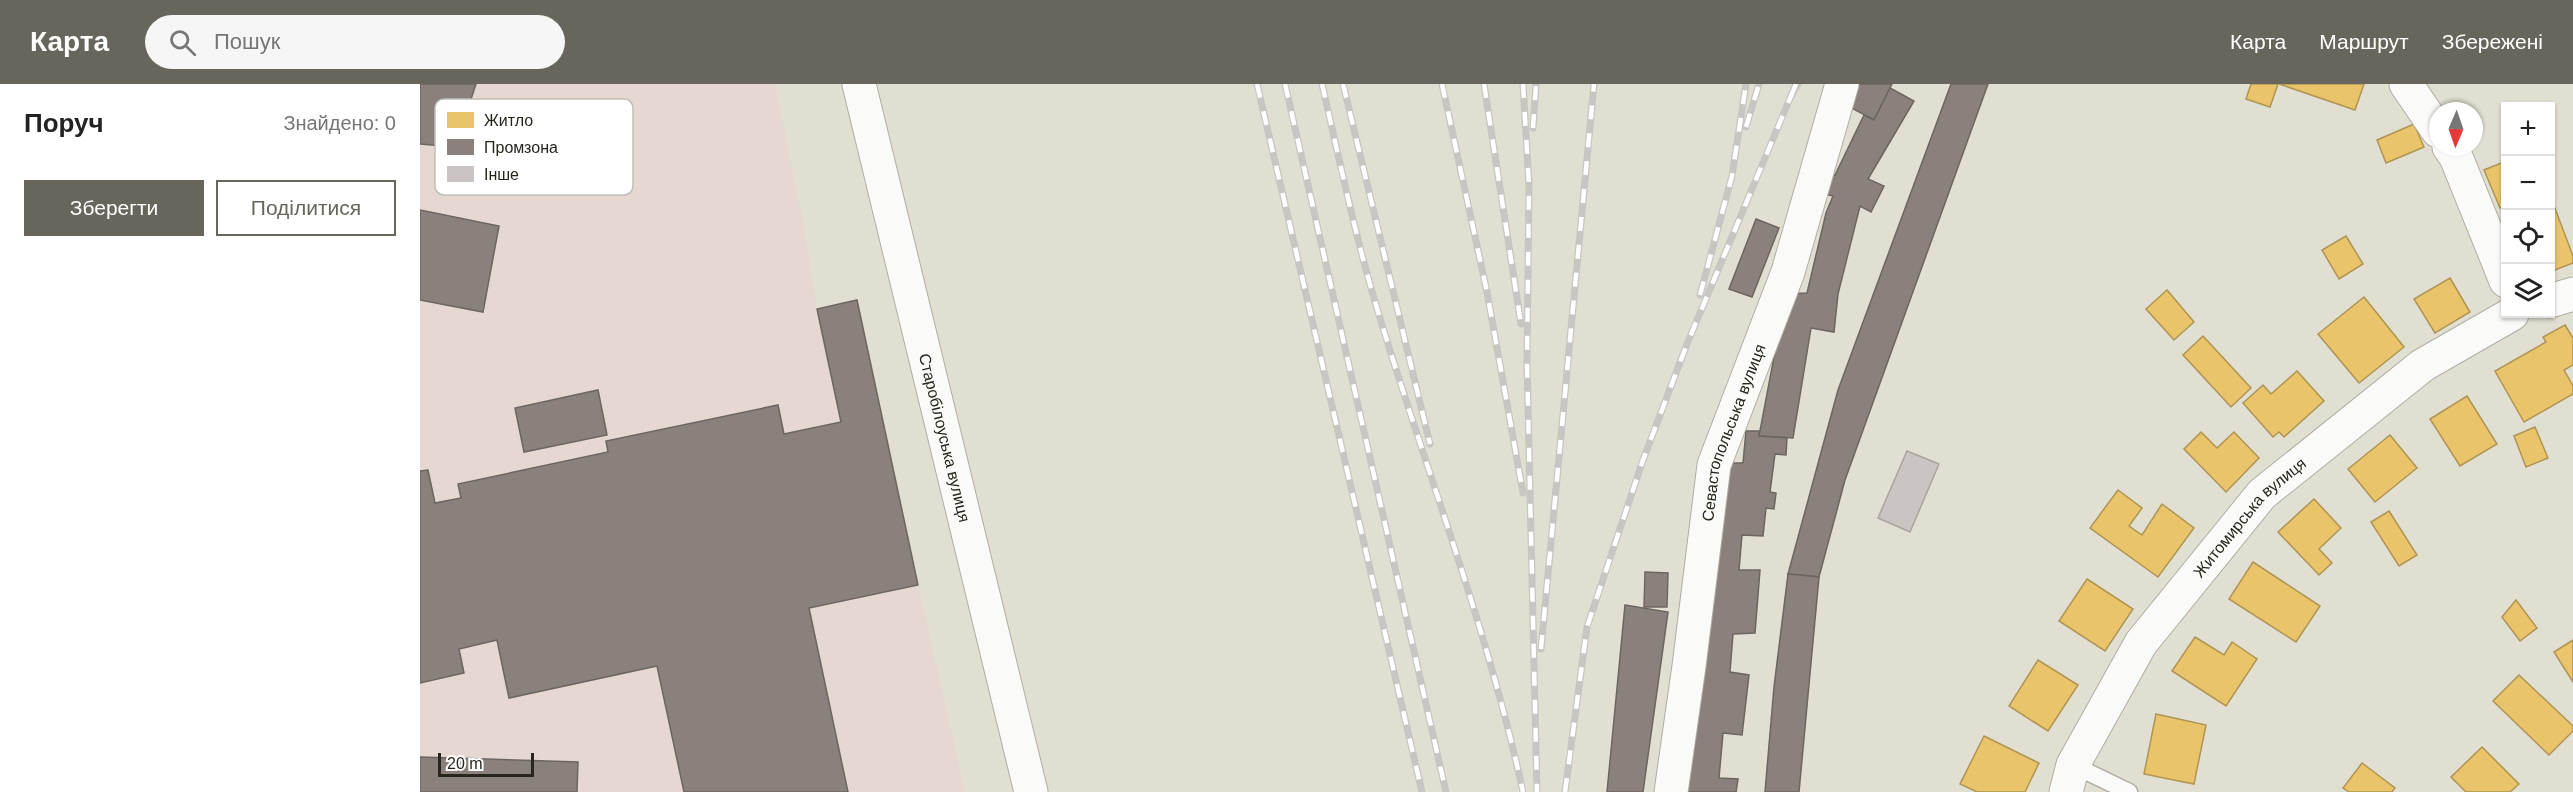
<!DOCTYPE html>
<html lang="uk">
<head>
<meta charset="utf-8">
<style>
  body { margin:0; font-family:Helvetica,sans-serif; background:#f6f6f6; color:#222 }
  .controls { position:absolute; right:18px; top:18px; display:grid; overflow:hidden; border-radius:0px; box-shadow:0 2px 4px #0004 }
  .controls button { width:54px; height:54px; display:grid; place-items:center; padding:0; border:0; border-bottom:2px solid #e0e0e0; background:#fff; color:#222; font:30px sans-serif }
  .compass { position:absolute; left:2009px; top:18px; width:54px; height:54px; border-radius:50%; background:#fff; box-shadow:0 2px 4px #0004; rotate:182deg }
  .scale { position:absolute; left:18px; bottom:15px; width:96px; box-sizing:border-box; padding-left:6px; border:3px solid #27261d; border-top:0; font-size:16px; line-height:21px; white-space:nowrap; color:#27261d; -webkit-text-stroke:4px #fff; paint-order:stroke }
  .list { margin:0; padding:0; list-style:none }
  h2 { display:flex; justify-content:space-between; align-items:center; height:78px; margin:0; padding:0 24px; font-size:26px }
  h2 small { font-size:20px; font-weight:400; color:#767676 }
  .actions { display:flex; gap:12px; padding:18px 24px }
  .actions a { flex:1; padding:14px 0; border:2px solid #68665c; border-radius:0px; text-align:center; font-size:21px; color:#68665c }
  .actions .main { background:#68665c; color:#fff }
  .icon { flex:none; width:33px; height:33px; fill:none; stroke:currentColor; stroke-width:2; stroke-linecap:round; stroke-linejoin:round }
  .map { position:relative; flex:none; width:2153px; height:708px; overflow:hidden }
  header { display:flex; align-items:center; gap:36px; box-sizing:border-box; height:84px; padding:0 30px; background:#68665c; color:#fff }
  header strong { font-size:28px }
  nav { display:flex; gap:33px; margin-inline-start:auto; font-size:21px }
  .search { width:420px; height:54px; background:#f6f6f6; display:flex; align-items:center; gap:15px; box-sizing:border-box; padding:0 21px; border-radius:33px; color:#767676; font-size:22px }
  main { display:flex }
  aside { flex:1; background:#fff }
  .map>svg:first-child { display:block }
</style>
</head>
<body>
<header>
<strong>Карта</strong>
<div class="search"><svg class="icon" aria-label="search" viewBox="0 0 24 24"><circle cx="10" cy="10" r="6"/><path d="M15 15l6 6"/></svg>Пошук</div>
<nav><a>Карта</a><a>Маршрут</a><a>Збережені</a></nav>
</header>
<main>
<aside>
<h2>Поруч<small>Знайдено: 0</small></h2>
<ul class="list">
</ul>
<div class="actions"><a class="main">Зберегти</a><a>Поділитися</a></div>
</aside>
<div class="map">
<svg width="2153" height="708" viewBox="0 0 2153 708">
  <rect width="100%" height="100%" fill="#e1ded2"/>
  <polygon fill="#e6d7d0" points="0,0 355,0 383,139 397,225 498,501 545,708 0,708"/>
  <g fill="#e9c46a" stroke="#af9553" stroke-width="1.5">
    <polygon points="1831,0 1858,0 1850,23 1826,15"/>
    <polygon points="1859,0 1944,0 1935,26"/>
    <polygon points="1994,40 2004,63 1966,79 1957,56"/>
    <polygon points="2086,77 2086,121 2080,124 2064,86"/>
    <polygon points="2133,119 2153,172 2153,179 2130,188 2130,120"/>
    <polygon points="1926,152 1943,180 1919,195 1902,166"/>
    <polygon points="2030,194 2050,228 2015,249 1994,215"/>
    <polygon points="1747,206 1774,238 1754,256 1726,225"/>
    <polygon points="1944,213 1984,263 1939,299 1898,250"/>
    <polygon points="2145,241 2153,254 2153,281 2144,286 2153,302 2153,310 2104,338 2075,287 2126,258 2123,253"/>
    <polygon points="1783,252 1831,304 1811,323 1763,271"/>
    <polygon points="1877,287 1904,317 1864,353 1859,348 1853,353 1823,319 1843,301 1851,310"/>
    <polygon points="2047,312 2077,360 2040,382 2010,335"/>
    <polygon points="2115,343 2128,374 2106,383 2094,352"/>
    <polygon points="1781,348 1797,364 1814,348 1839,374 1806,408 1764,365"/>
    <polygon points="1970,351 1997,384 1955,418 1928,385"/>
    <polygon points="1698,406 1722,424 1709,442 1722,451 1742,420 1774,444 1738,493 1670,444"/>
    <polygon points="1894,415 1921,444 1899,465 1912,479 1899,491 1858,448"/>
    <polygon points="1969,427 1997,471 1979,482 1951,438"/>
    <polygon points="1833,478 1900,522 1876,558 1809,515"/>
    <polygon points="1667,495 1713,525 1685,567 1639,537"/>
    <polygon points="2096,516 2117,544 2100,557 2082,533"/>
    <polygon points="1775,553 1804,571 1812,558 1837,575 1806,622 1752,587"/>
    <polygon points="2153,556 2153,598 2134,568"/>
    <polygon points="1618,576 1658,601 1628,647 1589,622"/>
    <polygon points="2099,591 2153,642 2153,647 2129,671 2073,617"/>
    <polygon points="1736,630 1786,641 1774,700 1724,690"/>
    <polygon points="1564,652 1619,679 1605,708 1557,708 1540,700"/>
    <polygon points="2062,663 2099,700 2090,708 2046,708 2031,693"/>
    <polygon points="1942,679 1975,704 1972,708 1929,708 1923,704"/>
  </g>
  <g fill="#8a817c" stroke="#6c6660" stroke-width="1.5">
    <polygon points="0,0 56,0 35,63 0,60"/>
    <polygon points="1437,0 1472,0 1454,36 1426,21"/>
    <polygon points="1531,0 1568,0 1425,396 1399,493 1368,490 1418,306"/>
    <polygon points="1470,4 1494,17 1448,95 1464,102 1451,128 1440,122 1418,210 1414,248 1391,244 1373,354 1339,352 1366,210 1387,209 1406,129 1413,112 1396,108 1401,87 1415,91 1444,31 1454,36"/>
    <polygon points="0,126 79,142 63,228 0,216"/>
    <polygon points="1336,135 1359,144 1332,213 1309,205"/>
    <polygon points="437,216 498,501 389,524 428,708 264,708 237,582 89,614 77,556 39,565 44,589 0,599 0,387 8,386 15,419 41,414 38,400 188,368 186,357 358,321 364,350 421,338 397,225"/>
    <polygon points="178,306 187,351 104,368 95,324"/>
    <polygon points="1326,347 1339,347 1339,352 1367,354 1366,371 1355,370 1350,408 1356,409 1354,425 1346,424 1343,452 1322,451 1319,486 1340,486 1335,549 1313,550 1310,588 1329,591 1322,651 1303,649 1299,694 1318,695 1316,708 1264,708 1297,379 1323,379"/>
    <polygon points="1225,488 1248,489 1247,523 1224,523"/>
    <polygon points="1368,490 1399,493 1379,708 1345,708 1354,603"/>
    <polygon points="1205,521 1248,528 1223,708 1187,708"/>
    <polygon points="0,673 158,678 157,708 0,708"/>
  </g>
  <polygon fill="#cac5c3" stroke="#a8a4a1" stroke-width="1.5" points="1487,367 1519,380 1490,448 1458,434"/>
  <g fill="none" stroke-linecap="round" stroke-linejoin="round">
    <defs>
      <polyline id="lane" points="1653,681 1709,708"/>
      <g id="street">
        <polyline points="1986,0 2018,47"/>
        <polyline points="2029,63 2036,73 2086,197"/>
        <polyline points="2130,217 2153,210"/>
        <path id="s1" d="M1251,708L1269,582L1294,381L1368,188L1422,0"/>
        <path id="s2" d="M1646,708L1653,681L1721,559L1842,410L2003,281L2092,230"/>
      </g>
      <g id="secondary">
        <path id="s3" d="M439,0L611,708"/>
      </g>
    </defs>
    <use href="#lane" stroke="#b0aea4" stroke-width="19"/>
    <use href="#street" stroke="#b0aea4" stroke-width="35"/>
    <use href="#secondary" stroke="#b0aea4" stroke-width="35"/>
    <use href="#lane" stroke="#fafaf8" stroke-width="16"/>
    <use href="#street" stroke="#fafaf8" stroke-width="33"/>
    <use href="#secondary" stroke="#fafaf8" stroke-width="33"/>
    <defs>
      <g id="rail">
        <polyline points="837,0 1002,708"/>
        <polyline points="865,0 1026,708"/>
        <path d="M902,0C920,78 936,157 960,234C1008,392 1068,546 1103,708"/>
        <polyline points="923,0 1010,360"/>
        <polyline points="1022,0 1067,208 1103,409"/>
        <polyline points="1064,0 1101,240"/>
        <polyline points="1103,0 1109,101 1107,279 1117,708"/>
        <polyline points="1376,0 1371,12 1378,0"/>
        <polyline points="1326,43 1339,0"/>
        <polyline points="1113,44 1116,0"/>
        <polyline points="1280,211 1312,92 1326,0"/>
        <polyline points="1121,565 1174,0"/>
        <polyline points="1145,708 1167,543 1223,376 1267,260 1371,12"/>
      </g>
    </defs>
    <use href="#rail" stroke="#c7c6c3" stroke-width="7"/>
    <use href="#rail" stroke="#fff" stroke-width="4.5" stroke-dasharray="14" stroke-linecap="butt"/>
  </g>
  <g text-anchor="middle" stroke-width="6" stroke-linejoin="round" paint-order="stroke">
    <g font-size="16" fill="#27261d" stroke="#fff">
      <text dy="6" stroke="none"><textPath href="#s1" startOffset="366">Севастопольська вулиця</textPath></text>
      <text dy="6" stroke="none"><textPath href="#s3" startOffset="364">Старобілоуська вулиця</textPath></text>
      <text dy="6" stroke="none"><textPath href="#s2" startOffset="334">Житомирська вулиця</textPath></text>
    </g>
  </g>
  <rect x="15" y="15" width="198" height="96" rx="9" fill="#fff" stroke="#bebebb" stroke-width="1.5"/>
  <rect x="27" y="28" width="27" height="16" fill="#e9c46a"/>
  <rect x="27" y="55" width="27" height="16" fill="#8a817c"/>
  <rect x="27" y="82" width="27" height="16" fill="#cac5c3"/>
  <g font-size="16" fill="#27261d">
    <text x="64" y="42">Житло</text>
    <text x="64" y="69">Промзона</text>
    <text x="64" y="96">Інше</text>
  </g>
</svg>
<div class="controls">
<button>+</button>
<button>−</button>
<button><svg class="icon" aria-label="locate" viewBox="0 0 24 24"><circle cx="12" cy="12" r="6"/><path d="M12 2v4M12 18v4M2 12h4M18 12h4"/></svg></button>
<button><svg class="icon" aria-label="layers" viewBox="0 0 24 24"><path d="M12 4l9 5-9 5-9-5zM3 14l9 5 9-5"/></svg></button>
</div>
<svg class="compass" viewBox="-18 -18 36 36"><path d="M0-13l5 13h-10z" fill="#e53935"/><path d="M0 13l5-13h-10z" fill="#767676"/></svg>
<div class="scale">20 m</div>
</div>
</main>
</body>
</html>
